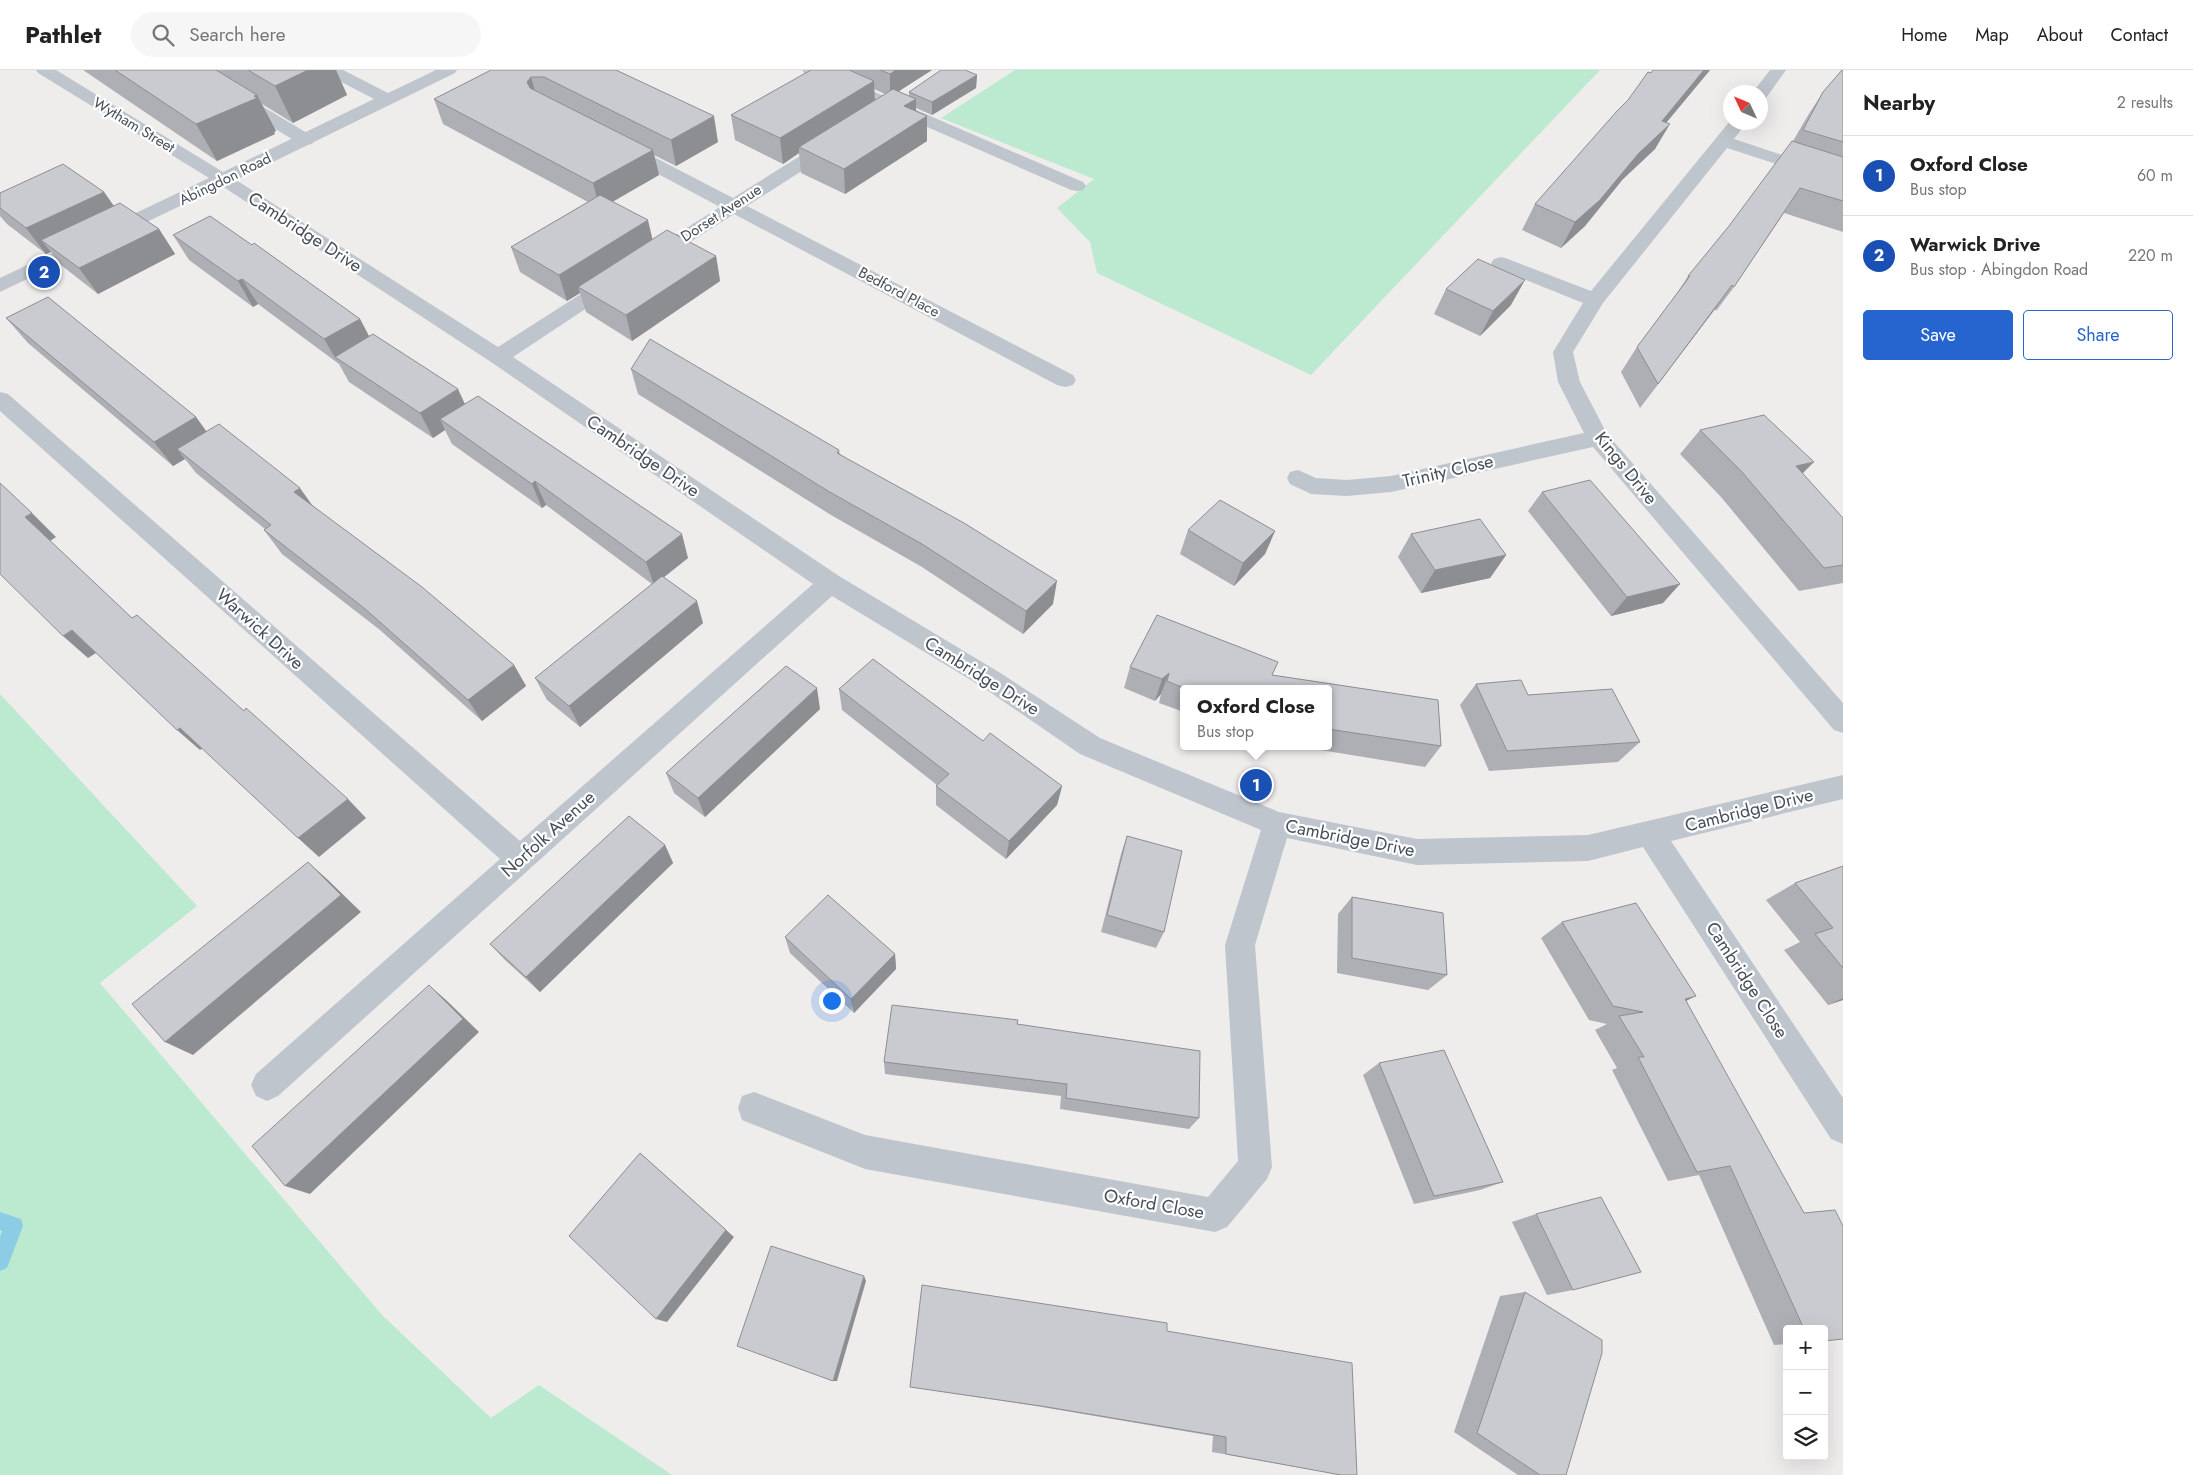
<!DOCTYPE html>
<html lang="en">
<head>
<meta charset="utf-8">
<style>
  body { margin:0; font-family:Jost,sans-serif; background:#f6f6f6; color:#222 }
  .controls { position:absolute; right:15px; bottom:15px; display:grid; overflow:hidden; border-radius:5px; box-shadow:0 5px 20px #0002 }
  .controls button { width:45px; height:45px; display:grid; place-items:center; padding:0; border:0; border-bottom:1px solid #e0e0e0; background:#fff; color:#222; font:25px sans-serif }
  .compass { position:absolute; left:1723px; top:15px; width:45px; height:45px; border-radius:50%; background:#fff; box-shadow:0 5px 20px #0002; rotate:314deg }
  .you { position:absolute; left:831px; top:930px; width:18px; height:18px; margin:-12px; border:4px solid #fff; border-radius:50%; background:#1a73e8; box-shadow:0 0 0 8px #1a73e833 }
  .badge { display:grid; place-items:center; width:32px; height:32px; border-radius:50%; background:#2665cf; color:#fff; font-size:16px; font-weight:700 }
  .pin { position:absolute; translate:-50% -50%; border:2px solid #fff; box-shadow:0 1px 5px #0006 }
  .popup { position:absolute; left:1180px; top:615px; width:152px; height:65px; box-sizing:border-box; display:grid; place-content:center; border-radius:5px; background:#fff; filter:drop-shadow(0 1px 4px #0005); font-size:16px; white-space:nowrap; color:#767676 }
  .popup b { font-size:19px; color:#222 }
  .popup::after { content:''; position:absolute; left:50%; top:100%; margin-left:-10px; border:10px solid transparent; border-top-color:#fff }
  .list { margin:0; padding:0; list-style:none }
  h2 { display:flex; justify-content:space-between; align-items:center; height:65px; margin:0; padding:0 20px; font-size:21px }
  h2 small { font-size:16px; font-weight:400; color:#767676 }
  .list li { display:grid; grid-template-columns:32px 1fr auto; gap:15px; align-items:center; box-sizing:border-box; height:80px; padding:0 20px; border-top:1px solid #e0e0e0 }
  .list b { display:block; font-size:19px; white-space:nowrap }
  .list p { margin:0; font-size:16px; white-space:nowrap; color:#767676 }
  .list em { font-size:16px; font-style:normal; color:#767676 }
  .actions { display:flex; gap:10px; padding:15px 20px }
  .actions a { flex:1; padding:11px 0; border:1px solid #2665cf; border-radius:5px; text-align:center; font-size:18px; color:#2665cf }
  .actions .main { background:#2665cf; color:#fff }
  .icon { flex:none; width:28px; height:28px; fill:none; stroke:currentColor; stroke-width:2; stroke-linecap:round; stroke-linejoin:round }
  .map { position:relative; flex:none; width:1843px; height:1405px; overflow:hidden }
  header { display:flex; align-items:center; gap:30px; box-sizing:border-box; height:70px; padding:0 25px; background:#fff; border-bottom:1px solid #e0e0e0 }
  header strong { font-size:24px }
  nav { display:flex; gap:28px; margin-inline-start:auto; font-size:18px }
  .search { width:350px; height:45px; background:#f6f6f6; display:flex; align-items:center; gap:12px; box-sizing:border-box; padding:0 18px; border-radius:28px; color:#767676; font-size:19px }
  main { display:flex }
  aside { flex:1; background:#fff }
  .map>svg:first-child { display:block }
</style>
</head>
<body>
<header>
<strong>Pathlet</strong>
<div class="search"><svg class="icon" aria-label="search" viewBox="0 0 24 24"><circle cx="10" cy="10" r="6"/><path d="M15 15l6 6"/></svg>Search here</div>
<nav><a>Home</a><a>Map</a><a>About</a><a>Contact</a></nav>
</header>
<main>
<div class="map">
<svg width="1843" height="1405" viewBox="0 0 1843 1405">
  <rect width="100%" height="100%" fill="#efecec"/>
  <g fill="#bcead1">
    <polygon points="1015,0 1600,0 1311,305 1097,203 1090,172 1057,138 1094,109 941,48"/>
    <polygon points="0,624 197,836 100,913 382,1245 491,1348 539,1315 672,1405 0,1405"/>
  </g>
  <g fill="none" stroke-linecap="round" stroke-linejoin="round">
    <polygon fill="#8ccce4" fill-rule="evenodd" points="0,1142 21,1149 23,1156 7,1198 0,1201 0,1167 2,1161 0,1160"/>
    <g fill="#bec5cd" fill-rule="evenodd">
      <polygon points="182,0 202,0 312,66 315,70 312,74 306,75 300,74 184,3"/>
      <polygon points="802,0 824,0 1083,112 1086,116 1083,120 1077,121 1071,120 804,3"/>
    </g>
    <g fill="#bec5cd" fill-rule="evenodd">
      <polygon points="36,0 56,0 223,102 374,29 324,3 322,0 343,0 388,23 436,0 457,0 455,3 236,110 498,277 606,208 613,206 620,208 623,212 620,216 513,287 839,506 1002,604 1100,668 1279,742 1417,769 1588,765 1843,705 1843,729 1671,771 1843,1028 1843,1074 1831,1069 1643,777 1588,791 1417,795 1287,768 1255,875 1272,1097 1267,1109 1227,1157 1215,1162 865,1099 742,1050 738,1038 742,1026 754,1022 865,1065 1208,1127 1238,1091 1225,875 1261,760 1080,684 984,618 832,526 278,1026 267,1031 256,1026 251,1015 256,1004 500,789 0,341 0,322 8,324 520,771 813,514 491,292 222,116 0,222 0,208 209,108 38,3"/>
      <polygon points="1770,0 1786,0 1766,28 1760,29 1760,22 1753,22"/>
      <polygon points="1730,51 1747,52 1734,69 1843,105 1843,116 1727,78 1603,233 1573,282 1580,312 1607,364 1843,633 1843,663 1834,660 1593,377 1391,422 1347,426 1311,424 1290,414 1287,408 1290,402 1298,400 1316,408 1347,410 1391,406 1584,363 1558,312 1553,282 1583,233 1494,197 1491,193 1494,189 1501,187 1508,189 1591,221"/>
      <polygon points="833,68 839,69 842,73 839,77 747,136 1073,305 1076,310 1073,315 1065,317 1057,315 734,144 659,192 652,194 645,192 642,188 645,184 720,137 617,82 614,78 617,74 623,73 629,74 733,128 827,69"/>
    </g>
  </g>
  <g fill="#aeafb4" fill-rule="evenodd">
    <polygon points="83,0 336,0 347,25 293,53 262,34 276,61 274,62 275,64 217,91"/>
    <polygon points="491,0 616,0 718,72 676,96 654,85 659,105 612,132 652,170 716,186 720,211 632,271 586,242 580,223 567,231 520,202 511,177 588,132 443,54 434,29"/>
    <path d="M811,0H932L898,21L909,26V22L977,5L976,18L932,45L916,38V41L927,71L845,124L801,103L799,83L783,94L735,70L731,45ZM874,19L885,24L875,30Z"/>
    <polygon points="1653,0 1710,0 1667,52 1655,79 1623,109 1585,156 1561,178 1522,160 1535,134 1628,30"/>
    <polygon points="1843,0 1843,162 1784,143 1734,217 1716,241 1715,239 1640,338 1621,302 1637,277 1672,231 1688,206 1729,156 1793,71 1807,47 1823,22"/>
    <polygon points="104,122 114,136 159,159 175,184 98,224 61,195 51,182 46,184 7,154 0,146 0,123"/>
    <polygon points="173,165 360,249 369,266 465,334 688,488 664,507 703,553 580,657 547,630 535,608 652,514 546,435 542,438 452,374 445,360 433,368 349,312 339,294 258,234 253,237 189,190"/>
    <polygon points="1446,219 1511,235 1480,266 1434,244"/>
    <polygon points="6,248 196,347 206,361 312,435 514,595 526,616 482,651 380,560 282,484 264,460 265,459 196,403 185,389 173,396 28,273"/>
    <polygon points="631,299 839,380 840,384 1053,534 1023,564 922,497 831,445 638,324"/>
    <polygon points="1700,360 1843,448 1843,513 1799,521 1721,427 1680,384"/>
    <polygon points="1542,422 1663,533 1611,546 1528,441"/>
    <polygon points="1188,460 1275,461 1265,484 1234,516 1180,484"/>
    <polygon points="1411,464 1506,485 1490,508 1421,523 1398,487"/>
    <polygon points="1157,545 1278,592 1272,605 1438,630 1441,676 1425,697 1296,676 1328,676 1328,619 1184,619 1184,642 1159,633 1161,624 1155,631 1124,618 1130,597"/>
    <polygon points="1476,614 1528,625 1640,672 1618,692 1489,701 1460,635"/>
    <polygon points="839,619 1062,716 1057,735 1006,789 936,735 936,716 937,715 842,640"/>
    <polygon points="820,639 705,747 674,723 666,703"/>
    <polygon points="1127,766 1164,862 1156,878 1101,862 1121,784"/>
    <polygon points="665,775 673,793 540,922 505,890 490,874"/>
    <polygon points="1843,796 1843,930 1828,935 1784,880 1800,872 1766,830 1795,813"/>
    <polygon points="1352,827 1447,905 1428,920 1337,903 1338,844"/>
    <polygon points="1562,852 1686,931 1824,1259 1787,1259 1787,1274 1774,1275 1699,1105 1668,1111 1612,1000 1617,998 1595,960 1607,954 1589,950 1541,868"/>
    <polygon points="785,867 895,884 896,899 854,943 790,883"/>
    <polygon points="1017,954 1199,1048 1189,1059 1060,1039 1061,1026 885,1004 884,992"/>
    <polygon points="1379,993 1503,1112 1480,1120 1414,1134 1363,1005"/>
    <polygon points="1536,1144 1573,1220 1547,1225 1512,1152"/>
    <polygon points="1525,1222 1566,1405 1518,1405 1454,1362 1500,1226"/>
    <polygon points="1167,1261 1341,1405 1212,1382 1213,1366 1036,1336 910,1317"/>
  </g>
  <g fill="#8d8e92">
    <polygon points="308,0 336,0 347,25 293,53 275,16"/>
    <polygon points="896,0 932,0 890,27 890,4"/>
    <polygon points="1704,0 1710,0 1650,72 1670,54 1655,79 1623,109 1585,156 1561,178 1575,152 1638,84 1662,51"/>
    <polygon points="977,5 976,18 932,45 932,32"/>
    <polygon points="531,7 538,32 534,37 527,12"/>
    <polygon points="874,11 875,36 799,77 799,83 783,94 780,68"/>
    <polygon points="257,25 276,61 274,62 275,64 217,91 196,54"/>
    <polygon points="916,29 916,53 927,46 927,71 845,124 844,99 904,36"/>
    <polygon points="714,46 718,72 676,96 671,70"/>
    <polygon points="653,80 659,105 600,139 593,113"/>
    <polygon points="104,122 122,148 41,170 51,182 46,184 26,158"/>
    <polygon points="648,150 654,176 578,217 580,223 567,231 559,205"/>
    <polygon points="159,159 175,184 98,224 79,198"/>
    <polygon points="716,186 720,211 632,271 626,245"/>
    <polygon points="242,209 258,234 253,237 238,211"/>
    <polygon points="1525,210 1511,235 1480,266 1493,241"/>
    <polygon points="1732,215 1715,239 1640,338 1658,314"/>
    <polygon points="360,249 373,274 335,287 339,294 324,269"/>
    <polygon points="458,319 469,343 440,349 445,360 433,368 420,343"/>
    <polygon points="196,347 214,372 177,379 185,389 173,396 154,372"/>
    <polygon points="1814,392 1790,416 1796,396"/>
    <polygon points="535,411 546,435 542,438 532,414"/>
    <polygon points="300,418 317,442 294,422"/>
    <polygon points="32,443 56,467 50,471 25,447"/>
    <polygon points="1275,461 1265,484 1234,516 1243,493"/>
    <polygon points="682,464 688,488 654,515 646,492"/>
    <polygon points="1506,485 1490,508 1421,523 1435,500"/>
    <polygon points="1057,511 1053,534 1023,564 1026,541"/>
    <polygon points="1680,514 1663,533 1611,546 1627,527"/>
    <polygon points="697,531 703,553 580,657 569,636"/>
    <polygon points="72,560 96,583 88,588 63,566"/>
    <polygon points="514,595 526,616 482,651 468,630"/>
    <polygon points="1169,603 1161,624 1155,631 1162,609"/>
    <polygon points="817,618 820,639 705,747 698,728"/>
    <polygon points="180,658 203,678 200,680 177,660"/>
    <polygon points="1062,716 1057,735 1006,789 1009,771"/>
    <polygon points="348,729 366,748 319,787 298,768"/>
    <polygon points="665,775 673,793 540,922 526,907"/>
    <polygon points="308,792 328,810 361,842 193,985 165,972"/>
    <polygon points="895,884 896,899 854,943 851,929"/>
    <polygon points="429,915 446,930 479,962 310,1124 285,1116"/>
    <polygon points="1696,926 1668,940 1685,929"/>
    <polygon points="1843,928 1843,930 1828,935"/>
    <polygon points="640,1083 734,1167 667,1252 656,1249"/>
    <polygon points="864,1206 866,1211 837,1311 833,1311"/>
  </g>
  <g fill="#cacbd1" stroke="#8d8e92">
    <polygon points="115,0 216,0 257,25 254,26 257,28 196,54"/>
    <polygon points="248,0 308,0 275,16"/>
    <polygon points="491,0 616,0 714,46 671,70 544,7 531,7 527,12 530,18 653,80 593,113 434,29"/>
    <polygon points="811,0 849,0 874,11 780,68 731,45"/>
    <polygon points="880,0 896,0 890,4"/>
    <polygon points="941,0 965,0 977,5 932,32 909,22"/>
    <polygon points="1653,0 1704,0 1662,51 1670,54 1638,84 1600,130 1575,152 1535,134 1617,41 1628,30 1648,2 1651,3"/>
    <polygon points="1842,0 1843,0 1843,72 1803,60 1823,22"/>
    <polygon points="893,19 916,29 904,36 927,46 844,99 799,77"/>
    <polygon points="1792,71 1843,87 1843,131 1800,118 1734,217 1732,215 1658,314 1637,277 1690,206 1688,206 1729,156"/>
    <polygon points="63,94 104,122 26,158 0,138 0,123"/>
    <polygon points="600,125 648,150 559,205 511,177"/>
    <polygon points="120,133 159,159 79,198 41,170"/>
    <polygon points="210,146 252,175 254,173 360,249 324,269 242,209 238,211 173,165"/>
    <polygon points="667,160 716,186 626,245 578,217"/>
    <polygon points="1478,189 1525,210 1493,241 1446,219"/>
    <polygon points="48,227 196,347 154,372 6,248"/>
    <polygon points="373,264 458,319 420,343 335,287"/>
    <polygon points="650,269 839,380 837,383 964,453 1057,511 1026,541 922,474 828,421 631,299"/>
    <polygon points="478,326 682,464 646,492 535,411 532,414 440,349"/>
    <polygon points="1764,345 1814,392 1796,396 1843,448 1843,495 1824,498 1742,402 1700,360"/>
    <polygon points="219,354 300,418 294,422 422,517 514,595 468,630 364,538 264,460 271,455 177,379"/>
    <polygon points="1590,410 1680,514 1627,527 1542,422"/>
    <polygon points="0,413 32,443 25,447 132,548 137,545 244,641 246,638 348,729 298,768 180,658 177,660 72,560 63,566 0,504"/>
    <polygon points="1220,430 1275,461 1243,493 1188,460"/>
    <polygon points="1480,449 1506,485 1435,500 1411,464"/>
    <polygon points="662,506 697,531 569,636 535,608"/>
    <polygon points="1157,545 1278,592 1272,605 1438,630 1441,676 1328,659 1328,619 1186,619 1167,611 1169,603 1162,609 1130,597"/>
    <polygon points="873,589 983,671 990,663 1062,716 1009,771 936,716 949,704 839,619"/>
    <polygon points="786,596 817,618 698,728 666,703"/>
    <polygon points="1521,610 1528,625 1612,619 1640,672 1507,681 1476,614"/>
    <polygon points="629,746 665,775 526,907 490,874"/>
    <polygon points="1127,766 1182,781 1164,862 1107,845"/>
    <polygon points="308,792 341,825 165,972 132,934"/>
    <polygon points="1843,796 1843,898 1815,864 1833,858 1795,813"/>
    <polygon points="828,825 895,884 851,929 785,867"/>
    <polygon points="1352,827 1443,843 1447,905 1352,888"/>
    <polygon points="1636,833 1696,926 1685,929 1804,1143 1835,1140 1843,1156 1843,1269 1824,1271 1824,1259 1804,1259 1730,1096 1697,1102 1638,987 1644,987 1619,946 1643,942 1613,936 1562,852"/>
    <polygon points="429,915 463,949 285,1116 252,1076"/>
    <polygon points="892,935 1018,950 1017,954 1200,981 1199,1048 1066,1028 1067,1014 884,992"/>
    <polygon points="1444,980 1503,1112 1434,1126 1379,993"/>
    <polygon points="640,1083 726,1160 656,1249 569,1166"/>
    <polygon points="1601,1127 1641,1202 1573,1220 1536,1144"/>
    <polygon points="771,1176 864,1206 833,1311 737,1276"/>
    <polygon points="922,1215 1167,1253 1167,1261 1352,1293 1357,1405 1341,1405 1226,1384 1226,1367 1041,1336 910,1317"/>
    <polygon points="1525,1222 1602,1270 1602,1283 1566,1405 1540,1405 1477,1363"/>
  </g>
  <g text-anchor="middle" stroke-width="4.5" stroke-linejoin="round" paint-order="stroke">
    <g font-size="15" fill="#464e58" stroke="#fff">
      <text transform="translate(134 55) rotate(31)" y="5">Wytham Street</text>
      <text transform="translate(225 109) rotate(-26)" y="5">Abingdon Road</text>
      <text transform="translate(721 143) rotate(-33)" y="5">Dorset Avenue</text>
      <text transform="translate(899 222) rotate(28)" y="5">Bedford Place</text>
    </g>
    <g font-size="18" fill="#464e58" stroke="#fff">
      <text transform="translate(305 162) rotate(33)" y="6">Cambridge Drive</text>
      <text transform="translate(643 386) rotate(34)" y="6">Cambridge Drive</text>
      <text transform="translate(1626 398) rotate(51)" y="6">Kings Drive</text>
      <text transform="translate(1448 401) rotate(-13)" y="6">Trinity Close</text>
      <text transform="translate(260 559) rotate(42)" y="6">Warwick Drive</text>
      <text transform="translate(982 606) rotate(32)" y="6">Cambridge Drive</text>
      <text transform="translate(1749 740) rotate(-14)" y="6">Cambridge Drive</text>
      <text transform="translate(548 764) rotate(-42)" y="6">Norfolk Avenue</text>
      <text transform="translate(1350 768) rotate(11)" y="6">Cambridge Drive</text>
      <text transform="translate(1747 910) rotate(57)" y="6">Cambridge Close</text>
      <text transform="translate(1154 1134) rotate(10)" y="6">Oxford Close</text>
    </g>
  </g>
</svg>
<div class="controls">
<button>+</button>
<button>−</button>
<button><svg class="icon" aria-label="layers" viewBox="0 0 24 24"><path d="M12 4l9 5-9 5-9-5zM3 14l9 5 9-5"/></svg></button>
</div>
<svg class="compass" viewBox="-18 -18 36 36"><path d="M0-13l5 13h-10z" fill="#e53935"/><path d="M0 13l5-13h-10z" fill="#767676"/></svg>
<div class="you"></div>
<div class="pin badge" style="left:1256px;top:715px;background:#1a4fb4">1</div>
<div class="popup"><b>Oxford Close</b>Bus stop</div>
<div class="pin badge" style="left:44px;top:202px;background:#1a4fb4">2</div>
</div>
<aside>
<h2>Nearby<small>2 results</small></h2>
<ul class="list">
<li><span class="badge" style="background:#1a4fb4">1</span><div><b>Oxford Close</b><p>Bus stop</p></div><em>60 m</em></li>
<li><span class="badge" style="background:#1a4fb4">2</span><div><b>Warwick Drive</b><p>Bus stop · Abingdon Road</p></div><em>220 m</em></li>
</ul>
<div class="actions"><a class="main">Save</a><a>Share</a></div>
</aside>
</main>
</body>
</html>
